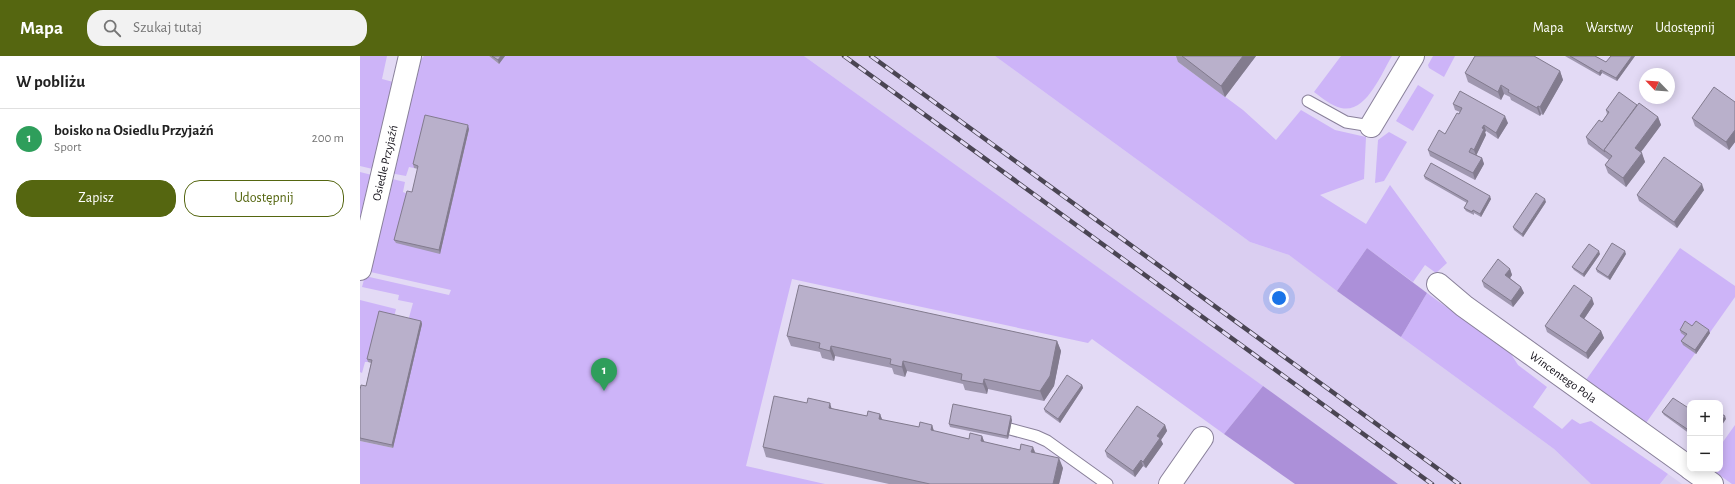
<!DOCTYPE html>
<html lang="pl">
<head>
<meta charset="utf-8">
<style>
  body { margin:0; font-family:"Alegreya Sans",sans-serif; background:#f2f2f2; color:#222 }
  .controls { position:absolute; right:12px; bottom:12px; display:grid; overflow:hidden; border-radius:8px; box-shadow:0 2px 10px #0003 }
  .controls button { width:36px; height:36px; display:grid; place-items:center; padding:0; border:0; border-bottom:1px solid #e0e0e0; background:#fff; color:#222; font:20px sans-serif }
  .compass { position:absolute; left:1279px; top:12px; width:36px; height:36px; border-radius:50%; background:#fff; box-shadow:0 2px 10px #0003; rotate:295deg }
  .you { position:absolute; left:919px; top:242px; width:14px; height:14px; margin:-10px; border:3px solid #fff; border-radius:50%; background:#1a73e8; box-shadow:0 0 0 6px #1a73e833 }
  .badge { display:grid; place-items:center; width:26px; height:26px; border-radius:50%; background:#556610; color:#fff; font-size:13px; font-weight:700 }
  .pin { position:absolute; translate:-50% -33px; filter:drop-shadow(0 1px 2px #0008) }
  .pin::after { content:''; position:absolute; top:21px; width:14px; height:12px; background:inherit; clip-path:polygon(0 0,100% 0,50% 100%) }
  .list { margin:0; padding:0; list-style:none }
  h2 { display:flex; justify-content:space-between; align-items:center; height:52px; margin:0; padding:0 16px; font-size:17px }
  h2 small { font-size:13px; font-weight:400; color:#767676 }
  .list li { display:grid; grid-template-columns:26px 1fr auto; gap:12px; align-items:center; box-sizing:border-box; height:60px; padding:0 16px; border-top:1px solid #e0e0e0 }
  .list b { display:block; font-size:15px; white-space:nowrap }
  .list p { margin:0; font-size:13px; white-space:nowrap; color:#767676 }
  .list em { font-size:13px; font-style:normal; color:#767676 }
  .actions { display:flex; gap:8px; padding:12px 16px }
  .actions a { flex:1; padding:9px 0; border:1px solid #556610; border-radius:16px; text-align:center; font-size:14px; color:#556610 }
  .actions .main { background:#556610; color:#fff }
  .icon { flex:none; width:22px; height:22px; fill:none; stroke:currentColor; stroke-width:2; stroke-linecap:round; stroke-linejoin:round }
  .map { position:relative; flex:none; width:1375px; height:428px; overflow:hidden }
  header { display:flex; align-items:center; gap:24px; box-sizing:border-box; height:56px; padding:0 20px; background:#556610; color:#fff }
  header strong { font-size:19px }
  nav { display:flex; gap:22px; margin-inline-start:auto; font-size:14px }
  .search { width:280px; height:36px; background:#f2f2f2; display:flex; align-items:center; gap:10px; box-sizing:border-box; padding:0 14px; border-radius:16px; color:#767676; font-size:15px }
  main { display:flex }
  aside { flex:1; background:#fff }
  .map>svg:first-child { display:block }
</style>
</head>
<body>
<header>
<strong>Mapa</strong>
<div class="search"><svg class="icon" aria-label="search" viewBox="0 0 24 24"><circle cx="10" cy="10" r="6"/><path d="M15 15l6 6"/></svg>Szukaj tutaj</div>
<nav><a>Mapa</a><a>Warstwy</a><a>Udostępnij</a></nav>
</header>
<main>
<aside>
<h2>W pobliżu<small></small></h2>
<ul class="list">
<li><span class="badge" style="background:#2e9e5b">1</span><div><b>boisko na Osiedlu Przyjażń</b><p>Sport</p></div><em>200 m</em></li>
</ul>
<div class="actions"><a class="main">Zapisz</a><a>Udostępnij</a></div>
</aside>
<div class="map">
<svg width="1375" height="428" viewBox="0 0 1375 428">
  <rect width="100%" height="100%" fill="#e3daf5"/>
  <g fill="#dacef1">
    <polygon points="444,0 635,0 890,186 929,199 1194,393 1231,428 1038,428"/>
    <polygon points="1308,418 1322,428 1300,428"/>
  </g>
  <g fill="#cdb4f8">
    <polygon points="0,0 27,0 22,23 37,27 17,114 0,110"/>
    <polygon points="64,0 129,0 139,8 145,0 444,0 903,330 864,378 732,283 728,287 432,223 386,410 465,428 0,428 0,385 33,392 48,265 53,247 38,244 39,239 2,231 5,220 89,239 91,234 6,215 28,122 45,126 43,136 48,138 80,197 109,73 66,63 54,112 49,111 46,120 30,117 54,10"/>
    <polygon points="635,0 823,0 818,6 883,54 916,84 941,54 975,74 1006,81 1004,123 960,139 1006,168 1030,129 1087,207 1076,217 1065,209 1053,226 1007,192 977,235 929,199 890,186"/>
    <path d="M981,0H1032C1021,18 1006,58 981,52C972,50 962,42 954,36Z"/>
    <polygon points="1073,0 1095,0 1084,21 1069,12 1068,9"/>
    <polygon points="1058,29 1074,39 1053,75 1036,65"/>
    <polygon points="1029,76 1047,86 1024,125 1015,127 1018,84"/>
    <polygon points="0,116 16,120 0,186"/>
    <polygon points="1320,192 1375,230 1375,241 1286,367 1226,324"/>
    <polygon points="1067,237 1151,298 1158,309 1187,331 1173,351 1202,373 1212,363 1220,368 1231,365 1308,418 1300,428 1231,428 1194,393 1041,281"/>
    <polygon points="0,244 36,253 34,261 8,306 5,306 2,317 0,316"/>
    <polygon points="1375,369 1375,428 1372,428 1351,413 1360,413 1360,390"/>
  </g>
  <g fill="#ac90d9">
    <polygon points="1007,192 1067,237 1041,281 977,235"/>
    <polygon points="903,330 1038,428 935,428 864,378"/>
  </g>
  <g fill="none" stroke-linecap="round" stroke-linejoin="round">
    <defs>
      <g id="lane">
        <polyline points="948,45 986,66 1011,70"/>
        <polyline points="650,373 676,380 687,385 747,428"/>
      </g>
      <g id="street">
        <polyline points="1011,70 1053,0"/>
        <path id="s1" d="M0,213L50,0"/>
        <path id="s2" d="M1078,228L1104,250L1330,412"/>
        <polyline points="1331,413 1352,428"/>
        <polyline points="810,428 842,382"/>
      </g>
    </defs>
    <use href="#lane" stroke="#89809a" stroke-width="13"/>
    <use href="#street" stroke="#89809a" stroke-width="24"/>
    <use href="#lane" stroke="#fff" stroke-width="11"/>
    <use href="#street" stroke="#fff" stroke-width="22"/>
    <defs>
      <g id="rail">
        <polyline points="484,0 1072,428"/>
        <polyline points="511,0 1099,428"/>
      </g>
    </defs>
    <use href="#rail" stroke="#4a4553" stroke-width="4.5"/>
    <use href="#rail" stroke="#e3daf5" stroke-width="3" stroke-dasharray="9" stroke-linecap="butt"/>
  </g>
  <g fill="#9f97af">
    <polygon points="129,0 145,0 139,8"/>
    <polygon points="816,0 896,0 865,41 818,6"/>
    <polygon points="1205,0 1235,0 1246,6 1251,0 1275,0 1257,25 1242,17 1240,20"/>
    <polygon points="1200,15 1203,24 1183,59 1181,58 1180,60 1151,44 1150,41 1144,38 1141,44 1108,26 1105,17"/>
    <polygon points="1375,46 1375,86 1369,94 1335,70 1332,62"/>
    <polygon points="1093,48 1148,67 1138,83 1126,75 1125,76 1126,79 1116,99 1122,102 1124,108 1115,124 1070,100 1068,94 1085,78 1099,58 1100,56 1095,54"/>
    <polygon points="1277,49 1298,61 1301,69 1281,96 1285,106 1266,131 1248,117 1245,109 1249,104 1228,88 1226,81 1242,66 1247,58 1246,54"/>
    <polygon points="109,73 80,198 36,187 34,184 52,136 58,113 54,112 53,108"/>
    <polygon points="1064,120 1131,143 1121,161 1114,157 1114,159 1106,155 1104,152 1107,147 1065,123"/>
    <polygon points="1344,134 1317,172 1279,145 1277,139"/>
    <polygon points="1186,146 1163,181 1154,174 1153,171"/>
    <polygon points="1240,198 1224,221 1214,214 1212,211"/>
    <polygon points="1266,198 1250,224 1237,216 1236,213"/>
    <polygon points="1150,213 1152,219 1150,222 1161,231 1164,237 1153,251 1124,231 1122,225"/>
    <polygon points="1234,248 1224,263 1241,275 1244,282 1228,303 1187,276 1185,270"/>
    <polygon points="61,265 62,268 33,392 0,385 0,334 6,330 11,307 8,306 7,303"/>
    <polygon points="1332,270 1350,277 1336,298 1323,289 1321,285 1325,280 1321,277 1320,274"/>
    <polygon points="427,280 697,285 701,295 694,330 684,345 628,333 627,338 605,334 603,328 547,315 545,321 534,318 532,312 475,300 474,305 462,302 460,296 431,290"/>
    <polygon points="722,329 723,332 700,367 685,356 684,353"/>
    <polygon points="447,347 507,360 520,358 522,364 559,371 572,369 574,375 609,383 622,380 624,386 675,397 703,412 699,428 529,428 406,401 403,391"/>
    <polygon points="1330,353 1330,378 1304,359 1302,356"/>
    <polygon points="652,364 648,383 590,371 589,368"/>
    <polygon points="805,369 807,375 801,384 803,388 786,412 783,410 775,421 747,401 745,395"/>
  </g>
  <g fill="#827b8e">
    <polygon points="141,0 145,0 139,8 138,4"/>
    <polygon points="883,0 896,0 865,41 861,30"/>
    <polygon points="1272,0 1275,0 1257,25 1256,22"/>
    <polygon points="1241,14 1242,17 1240,20 1239,17"/>
    <polygon points="1200,15 1203,24 1183,59 1180,51"/>
    <polygon points="1141,29 1144,38 1141,44 1138,36"/>
    <polygon points="1178,50 1181,58 1180,60 1177,52"/>
    <polygon points="1145,60 1148,67 1138,83 1136,77"/>
    <polygon points="1298,61 1301,69 1278,100 1275,92"/>
    <polygon points="108,69 109,73 80,198 79,194"/>
    <polygon points="1124,69 1126,75 1125,76 1126,79 1116,100 1114,94 1122,72"/>
    <polygon points="1375,74 1375,86 1369,94 1366,86"/>
    <polygon points="1282,97 1285,106 1266,131 1263,122"/>
    <polygon points="1122,102 1124,108 1115,124 1113,117"/>
    <polygon points="1342,128 1344,134 1317,172 1314,166"/>
    <polygon points="1130,140 1131,143 1121,161 1120,158"/>
    <polygon points="1185,143 1186,146 1163,181 1162,178"/>
    <polygon points="1239,195 1240,198 1224,221 1223,218"/>
    <polygon points="1265,195 1266,198 1250,224 1248,221"/>
    <polygon points="1150,213 1152,219 1148,225 1145,219"/>
    <polygon points="1161,231 1164,237 1153,251 1151,245"/>
    <polygon points="1232,242 1234,248 1222,266 1220,260"/>
    <polygon points="61,265 62,268 33,392 32,389"/>
    <polygon points="1349,274 1350,277 1336,298 1335,294"/>
    <polygon points="1241,275 1244,282 1228,303 1226,297"/>
    <polygon points="697,285 701,295 694,330 684,345 680,335"/>
    <polygon points="471,290 475,300 474,305 470,295"/>
    <polygon points="543,305 547,315 545,321 542,311"/>
    <polygon points="624,323 628,333 627,338 623,328"/>
    <polygon points="722,329 723,332 700,367 698,363"/>
    <polygon points="470,347 473,357 469,352"/>
    <polygon points="520,358 524,368 519,363"/>
    <polygon points="651,360 652,364 648,383 647,380"/>
    <polygon points="1365,360 1366,363 1360,372 1360,367"/>
    <polygon points="572,369 575,379 571,374"/>
    <polygon points="805,369 807,375 801,384 803,388 786,412 783,406 797,380"/>
    <polygon points="622,380 626,390 621,385"/>
    <polygon points="673,391 677,401 671,396"/>
    <polygon points="699,402 703,412 699,428 693,428"/>
    <polygon points="781,404 783,410 775,421 773,415"/>
  </g>
  <g fill="#b9b0cb" stroke="#827b8e">
    <polygon points="132,0 141,0 138,4"/>
    <polygon points="822,0 883,0 861,30"/>
    <polygon points="1115,0 1174,0 1200,15 1180,51 1178,50 1177,52 1148,36 1149,34 1141,29 1138,36 1105,17"/>
    <polygon points="1210,0 1235,0 1246,6 1251,0 1272,0 1256,22 1241,14 1239,17"/>
    <polygon points="1354,31 1375,46 1375,74 1366,86 1332,62"/>
    <polygon points="1100,35 1145,60 1136,77 1124,69 1122,72 1124,73 1114,94 1111,92 1109,96 1122,102 1113,117 1068,94 1079,74 1085,78 1097,57 1099,58 1102,52 1093,48"/>
    <polygon points="1259,36 1277,49 1244,94 1245,96 1226,81 1239,64 1242,66 1249,56 1246,54"/>
    <polygon points="1279,47 1298,61 1275,92 1282,97 1263,122 1245,109 1252,100 1244,94"/>
    <polygon points="65,59 108,69 79,194 34,184 47,135 52,136 58,110 53,108"/>
    <polygon points="1304,101 1342,128 1314,166 1277,139"/>
    <polygon points="1071,107 1130,140 1120,158 1113,154 1112,156 1104,152 1108,145 1064,120"/>
    <polygon points="1176,137 1185,143 1162,178 1153,171"/>
    <polygon points="1252,187 1265,195 1248,221 1236,213"/>
    <polygon points="1229,188 1239,195 1223,218 1212,211"/>
    <polygon points="1138,203 1150,213 1145,219 1161,231 1151,245 1122,225"/>
    <polygon points="439,229 697,285 690,320 680,335 624,323 623,328 601,324 602,318 543,305 542,311 530,308 531,303 471,290 470,295 459,292 460,287 427,280"/>
    <polygon points="1214,229 1232,242 1220,260 1241,275 1226,297 1185,270"/>
    <polygon points="19,255 61,265 32,389 0,382 0,334 1,329 6,330 12,304 7,303"/>
    <polygon points="1325,265 1332,270 1336,265 1349,274 1335,294 1321,285 1327,278 1320,274"/>
    <polygon points="707,319 722,329 698,363 684,353"/>
    <polygon points="414,340 447,347 448,342 470,347 469,352 507,360 508,355 520,358 519,363 559,371 560,366 572,369 571,374 609,383 610,377 622,380 621,385 660,394 661,388 673,391 671,396 699,402 693,428 570,428 403,391"/>
    <polygon points="1313,342 1330,353 1330,375 1302,356"/>
    <polygon points="593,348 651,360 647,380 589,368"/>
    <polygon points="777,350 805,369 797,380 800,382 783,406 781,404 773,415 745,395"/>
    <polygon points="1360,357 1365,360 1360,367"/>
  </g>
  <g text-anchor="middle" stroke-width="4" stroke-linejoin="round" paint-order="stroke">
    <g font-size="12" fill="#110e17" stroke="#e3daf5">
      <text dy="4" stroke="none"><textPath href="#s1" startOffset="109">Osiedle Przyjaźń</textPath></text>
      <text dy="4" stroke="none"><textPath href="#s2" startOffset="156">Wincentego Pola</textPath></text>
    </g>
  </g>
</svg>
<div class="controls">
<button>+</button>
<button>−</button>
</div>
<svg class="compass" viewBox="-18 -18 36 36"><path d="M0-13l5 13h-10z" fill="#e53935"/><path d="M0 13l5-13h-10z" fill="#767676"/></svg>
<div class="you"></div>
<div class="pin badge" style="left:244px;top:335px;background:#2e9e5b">1</div>
</div>
</main>
</body>
</html>
